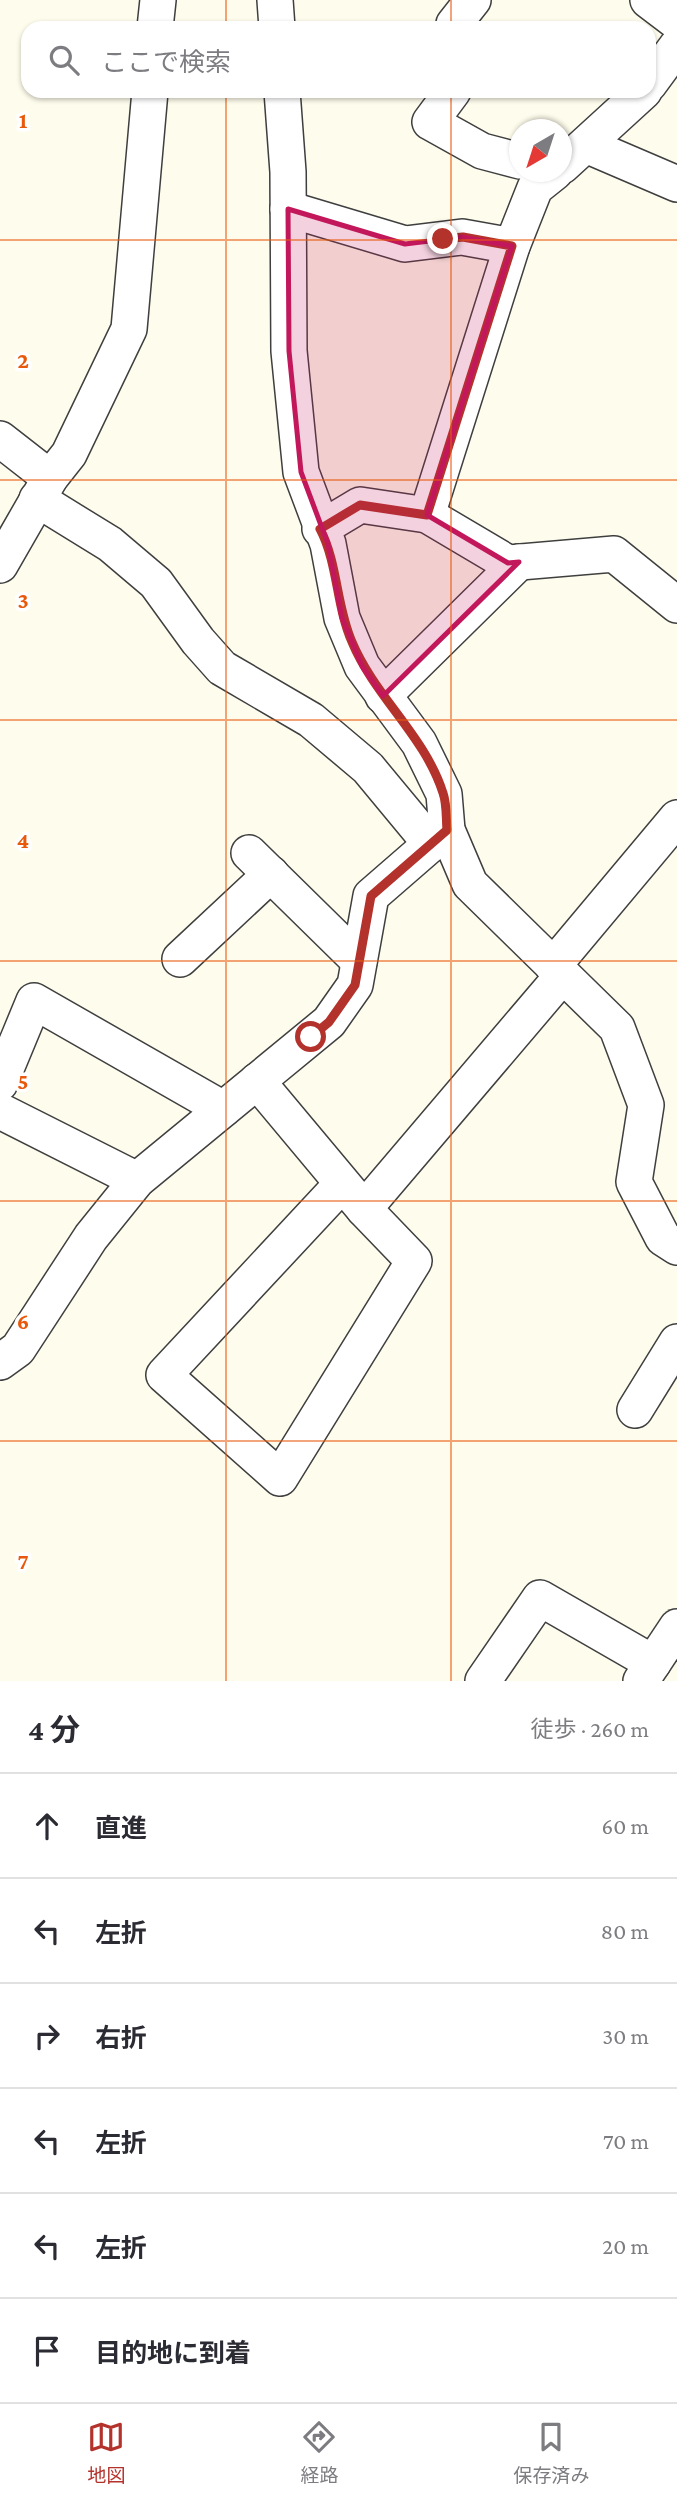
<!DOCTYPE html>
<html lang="ja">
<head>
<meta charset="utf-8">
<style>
  body { margin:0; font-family:"Crimson Pro","Noto Sans JP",serif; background:#f7f7f7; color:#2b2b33 }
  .compass { position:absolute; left:509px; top:119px; width:63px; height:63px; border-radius:50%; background:#fff; box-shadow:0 2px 5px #0004; rotate:219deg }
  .stop { position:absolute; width:21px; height:21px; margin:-16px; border:5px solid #b4322c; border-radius:50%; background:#fff }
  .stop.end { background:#b4322c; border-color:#fff; box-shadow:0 2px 7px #0008 }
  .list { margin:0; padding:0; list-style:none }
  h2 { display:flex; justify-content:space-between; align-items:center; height:91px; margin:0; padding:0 28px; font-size:30px }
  h2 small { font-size:23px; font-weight:400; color:#7c7c81 }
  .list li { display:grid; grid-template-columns:46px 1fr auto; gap:21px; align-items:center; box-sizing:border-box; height:105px; padding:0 28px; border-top:2px solid #e1e1e2 }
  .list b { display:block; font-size:26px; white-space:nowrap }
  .list em { font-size:23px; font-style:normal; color:#7c7c81 }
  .icon { flex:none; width:38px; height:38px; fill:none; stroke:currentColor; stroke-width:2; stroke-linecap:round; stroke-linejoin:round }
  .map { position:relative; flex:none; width:677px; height:1681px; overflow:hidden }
  .search { position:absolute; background:#fff; box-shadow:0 2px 5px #0004; left:21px; right:21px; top:21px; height:77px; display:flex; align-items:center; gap:18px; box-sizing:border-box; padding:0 24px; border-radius:21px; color:#7c7c81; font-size:26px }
  .sheet { height:721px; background:#fff }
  nav { display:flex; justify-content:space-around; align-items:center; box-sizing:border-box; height:98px; border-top:2px solid #e1e1e2; background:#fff; font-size:19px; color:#7c7c81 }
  nav a { display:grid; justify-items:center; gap:4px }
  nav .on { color:#b4322c }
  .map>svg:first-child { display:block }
</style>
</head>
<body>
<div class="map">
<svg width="677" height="1681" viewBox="0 0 677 1681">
  <rect width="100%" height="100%" fill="#fefcec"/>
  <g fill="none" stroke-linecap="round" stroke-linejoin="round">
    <defs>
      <g id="minor">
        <polyline points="275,0 277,28"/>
        <polyline points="648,0 677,22"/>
        <polyline points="155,28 158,0"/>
        <polyline points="458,28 454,24 473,0"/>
        <polyline points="649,84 677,46"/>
        <polyline points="282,91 288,172 289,351 301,472 328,544 342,618 362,666 419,743 444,794 447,830 470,884 617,1028 646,1105 634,1182 663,1238 677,1247"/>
        <polyline points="453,91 430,122 482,151 520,161"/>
        <polyline points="586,145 677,184"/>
        <polyline points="562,166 644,91"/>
        <polyline points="288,209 405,244 462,237 512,246"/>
        <polyline points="0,439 50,478"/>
        <polyline points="37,499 110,544 156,583 198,641 222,668 311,720 368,768 431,844"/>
        <polyline points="427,515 512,246 535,188 555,172"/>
        <polyline points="320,529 360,505 427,515 508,563 614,554 677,605"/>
        <polyline points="0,565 50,478 69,454 129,329 150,91"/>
        <polyline points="383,696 519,562"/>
        <polyline points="249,853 359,961"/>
        <polyline points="180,959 271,874"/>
        <polyline points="553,966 677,818"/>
        <polyline points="257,1081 364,1209 414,1261 280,1478 164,1375 342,1184"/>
        <polyline points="0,1083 34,1001 223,1109"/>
        <polyline points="0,1111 137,1180"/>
        <polyline points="364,1209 563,975"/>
        <polyline points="0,1362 18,1349 91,1237 137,1180 329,1022 355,985 371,896 447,830"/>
        <polyline points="635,1410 677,1342"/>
        <polyline points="483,1681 540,1598 653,1663"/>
        <polyline points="641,1681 677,1627"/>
      </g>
    </defs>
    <use href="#minor" stroke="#3f3f3f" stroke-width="38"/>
    <use href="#minor" stroke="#fff" stroke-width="35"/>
  </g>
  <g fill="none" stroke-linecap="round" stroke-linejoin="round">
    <path stroke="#b4322c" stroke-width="9" d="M311,1037L329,1022L355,985L371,896L447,830C446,819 447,804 443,793C425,736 375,697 352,642C336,606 338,563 320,529L360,505L427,515L512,246L463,237L443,239"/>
  </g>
  <path fill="#c2185b" fill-opacity="0.2" stroke="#c2185b" stroke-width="5" stroke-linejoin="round" d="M288,209L405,244L462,237L512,246L427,515L508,563L519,562L383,696L362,666L342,618L328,544L301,472L289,351Z"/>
  <path fill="none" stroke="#e8590c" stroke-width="2" stroke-opacity="0.55" d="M226,0V28M451,0V28M226,91V1681M451,91V1681M0,240H677M0,480H677M0,720H677M0,961H677M0,1201H677M0,1441H677"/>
  <g font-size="23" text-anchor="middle" font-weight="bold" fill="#e8590c" stroke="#fff" stroke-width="7" stroke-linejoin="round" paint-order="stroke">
    <text x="23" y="128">1</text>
    <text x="23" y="368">2</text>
    <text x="23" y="608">3</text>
    <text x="23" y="848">4</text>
    <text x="23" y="1089">5</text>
    <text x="23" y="1329">6</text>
    <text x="23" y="1569">7</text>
  </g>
</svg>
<svg class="compass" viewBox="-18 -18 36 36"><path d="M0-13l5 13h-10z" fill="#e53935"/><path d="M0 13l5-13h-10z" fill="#7c7c81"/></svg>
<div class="stop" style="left:311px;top:1037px"></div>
<div class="stop end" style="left:443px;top:239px"></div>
<div class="search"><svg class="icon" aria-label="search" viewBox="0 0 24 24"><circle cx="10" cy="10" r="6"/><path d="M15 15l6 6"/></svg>ここで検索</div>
</div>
<section class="sheet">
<h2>4 分<small>徒歩 · 260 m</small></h2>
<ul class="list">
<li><svg class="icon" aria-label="ahead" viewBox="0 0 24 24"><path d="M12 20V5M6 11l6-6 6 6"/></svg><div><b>直進</b></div><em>60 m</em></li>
<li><svg class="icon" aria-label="left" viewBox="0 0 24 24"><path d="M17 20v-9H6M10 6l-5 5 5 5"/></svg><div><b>左折</b></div><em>80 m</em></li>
<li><svg class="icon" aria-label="right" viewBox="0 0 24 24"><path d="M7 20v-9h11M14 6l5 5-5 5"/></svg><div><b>右折</b></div><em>30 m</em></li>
<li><svg class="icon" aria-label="left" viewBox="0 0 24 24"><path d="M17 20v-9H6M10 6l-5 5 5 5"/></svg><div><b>左折</b></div><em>70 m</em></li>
<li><svg class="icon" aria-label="left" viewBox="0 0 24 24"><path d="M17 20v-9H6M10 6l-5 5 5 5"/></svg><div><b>左折</b></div><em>20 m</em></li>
<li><svg class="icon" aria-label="arrive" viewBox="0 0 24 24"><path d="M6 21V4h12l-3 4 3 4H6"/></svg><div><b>目的地に到着</b></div></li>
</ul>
</section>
<nav>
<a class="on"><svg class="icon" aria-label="map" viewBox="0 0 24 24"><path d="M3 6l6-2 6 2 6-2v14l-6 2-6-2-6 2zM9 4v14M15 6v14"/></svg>地図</a>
<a><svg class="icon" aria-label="directions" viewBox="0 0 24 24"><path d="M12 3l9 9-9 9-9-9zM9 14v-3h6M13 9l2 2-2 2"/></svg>経路</a>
<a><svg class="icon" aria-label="saved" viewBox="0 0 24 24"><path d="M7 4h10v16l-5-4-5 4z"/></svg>保存済み</a>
</nav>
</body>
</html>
